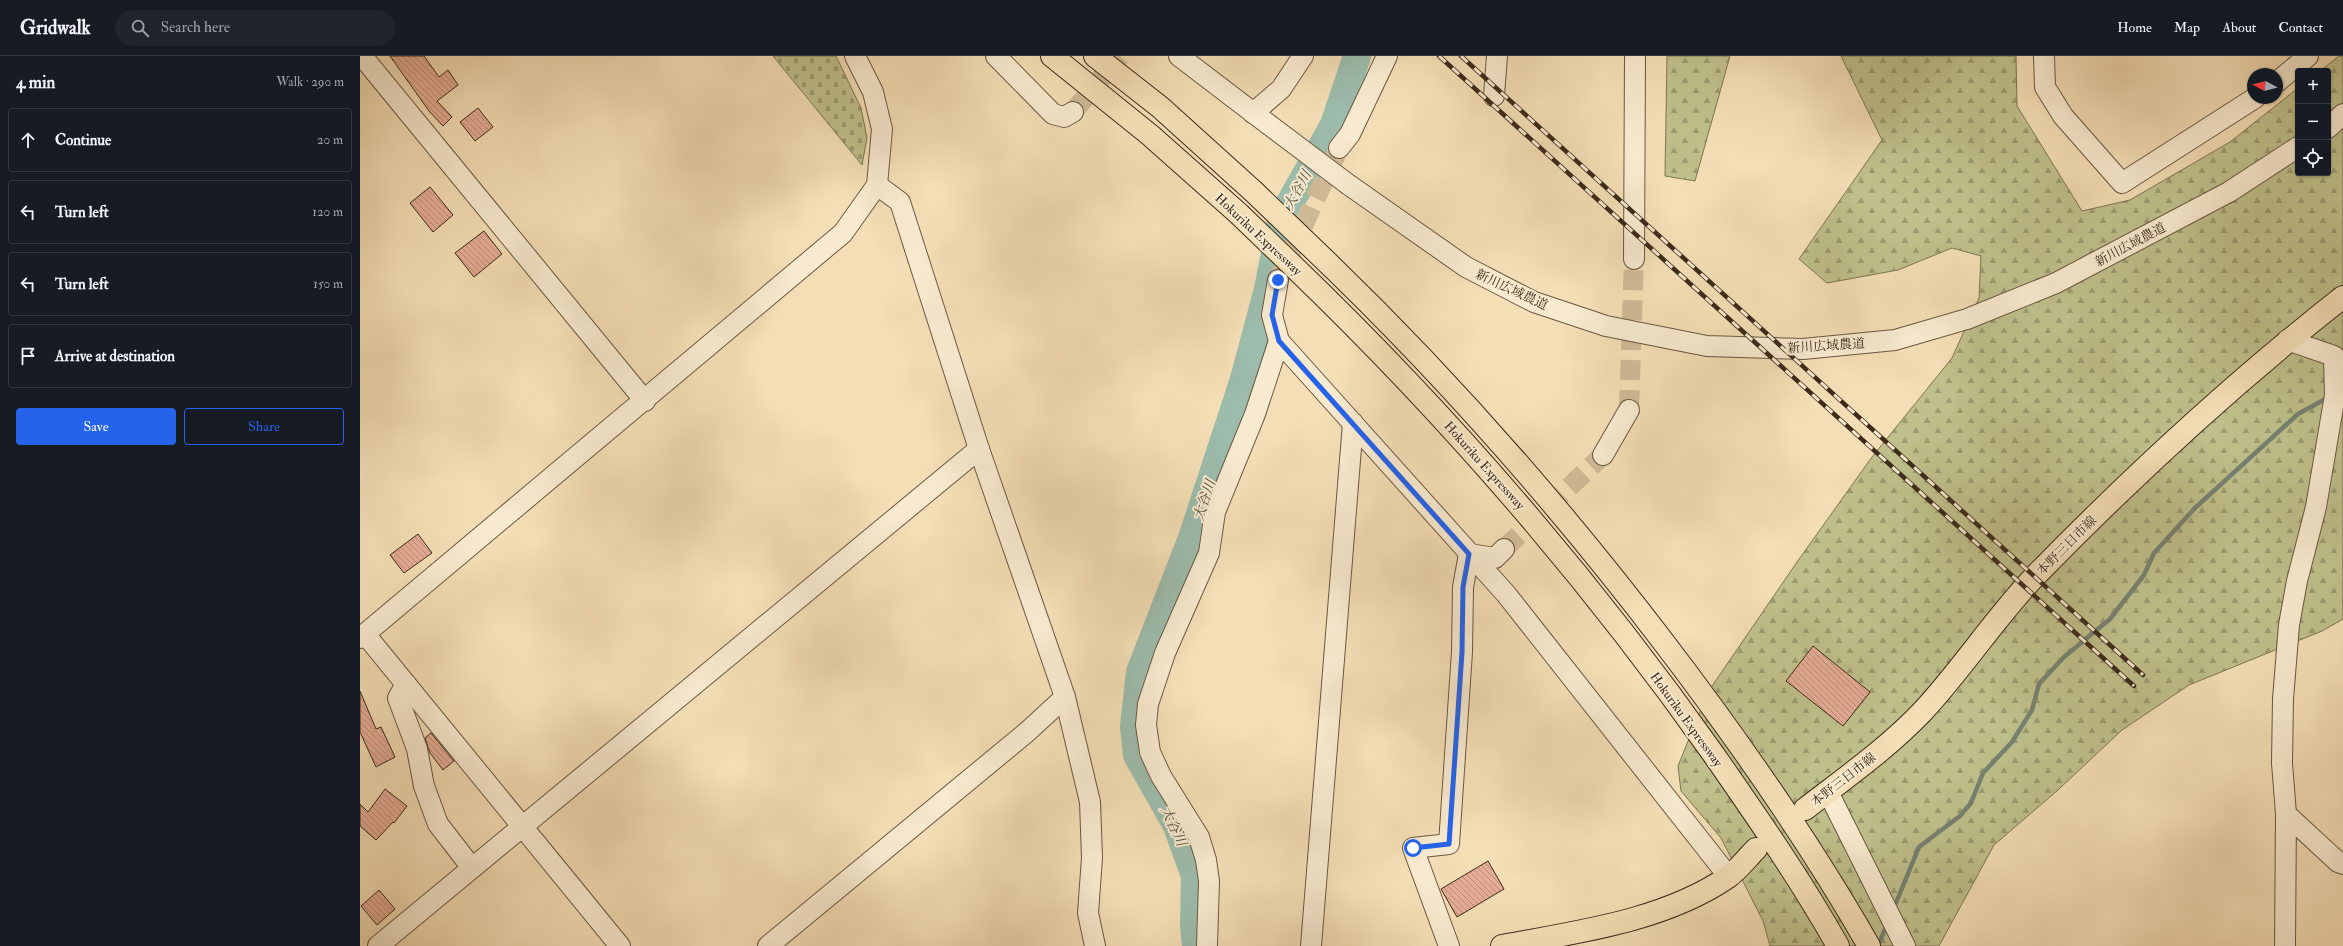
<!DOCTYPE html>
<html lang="en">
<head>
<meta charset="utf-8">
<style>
  body { margin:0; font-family:"IM FELL Double Pica","Noto Serif JP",serif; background:#20242c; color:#f1f3f6 }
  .controls { position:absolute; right:12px; top:12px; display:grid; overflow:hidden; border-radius:4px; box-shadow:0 1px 3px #0004 }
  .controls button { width:36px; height:36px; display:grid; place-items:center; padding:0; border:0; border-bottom:1px solid #363941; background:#171b24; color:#f1f3f6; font:20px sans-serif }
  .compass { position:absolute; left:1887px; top:12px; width:36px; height:36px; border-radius:50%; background:#171b24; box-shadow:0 1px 3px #0004; rotate:277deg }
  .stop { position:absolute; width:12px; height:12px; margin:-9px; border:3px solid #2563eb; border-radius:50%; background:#fff }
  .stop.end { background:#2563eb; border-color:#fff; box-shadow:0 1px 4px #0008 }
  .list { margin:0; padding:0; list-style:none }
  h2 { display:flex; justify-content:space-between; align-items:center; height:52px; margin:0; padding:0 16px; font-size:17px }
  h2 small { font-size:13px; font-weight:400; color:#9ea1a6 }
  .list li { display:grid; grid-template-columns:26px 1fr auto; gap:12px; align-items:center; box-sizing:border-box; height:64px; margin:0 8px 8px; padding:0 8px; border:1px solid #363941; border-radius:4px }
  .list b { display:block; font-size:15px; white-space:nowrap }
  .list em { font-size:13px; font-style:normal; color:#9ea1a6 }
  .actions { display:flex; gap:8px; padding:12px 16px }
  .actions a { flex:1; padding:9px 0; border:1px solid #2563eb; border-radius:4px; text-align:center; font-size:14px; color:#2563eb }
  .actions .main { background:#2563eb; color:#fff }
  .icon { flex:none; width:22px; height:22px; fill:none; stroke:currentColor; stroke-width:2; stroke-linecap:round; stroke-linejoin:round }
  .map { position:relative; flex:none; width:1983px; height:890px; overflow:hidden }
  header { display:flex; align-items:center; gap:24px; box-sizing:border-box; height:56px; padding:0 20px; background:#171b24; border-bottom:1px solid #363941 }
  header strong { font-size:19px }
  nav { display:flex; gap:22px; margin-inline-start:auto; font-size:14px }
  .search { width:280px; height:36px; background:#20242c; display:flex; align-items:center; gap:10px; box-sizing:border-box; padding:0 14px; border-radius:22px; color:#9ea1a6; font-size:15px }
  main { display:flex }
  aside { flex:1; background:#171b24 }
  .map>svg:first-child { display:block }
</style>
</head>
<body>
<header>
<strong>Gridwalk</strong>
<div class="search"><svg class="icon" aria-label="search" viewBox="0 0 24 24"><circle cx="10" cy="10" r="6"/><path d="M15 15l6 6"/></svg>Search here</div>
<nav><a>Home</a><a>Map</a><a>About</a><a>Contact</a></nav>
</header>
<main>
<aside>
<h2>4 min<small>Walk · 290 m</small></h2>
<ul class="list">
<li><svg class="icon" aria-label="ahead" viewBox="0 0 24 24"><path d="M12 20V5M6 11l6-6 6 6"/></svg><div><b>Continue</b></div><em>20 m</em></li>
<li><svg class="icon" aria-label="left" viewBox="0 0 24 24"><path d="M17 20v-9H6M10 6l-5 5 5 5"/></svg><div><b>Turn left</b></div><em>120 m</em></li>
<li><svg class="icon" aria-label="left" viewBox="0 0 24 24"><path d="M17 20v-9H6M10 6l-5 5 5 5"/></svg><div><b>Turn left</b></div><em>150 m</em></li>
<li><svg class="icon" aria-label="arrive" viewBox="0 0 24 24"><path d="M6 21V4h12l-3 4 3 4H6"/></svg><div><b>Arrive at destination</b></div></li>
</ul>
<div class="actions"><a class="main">Save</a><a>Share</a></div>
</aside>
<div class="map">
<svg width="1983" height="890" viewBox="0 0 1983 890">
  <defs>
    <pattern id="forest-firs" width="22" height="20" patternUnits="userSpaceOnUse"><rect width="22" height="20" fill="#bfc08b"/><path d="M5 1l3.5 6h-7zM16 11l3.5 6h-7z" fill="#9c9c71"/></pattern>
    <pattern id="cemetery-stones" width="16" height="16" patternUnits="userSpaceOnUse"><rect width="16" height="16" fill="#bfc08b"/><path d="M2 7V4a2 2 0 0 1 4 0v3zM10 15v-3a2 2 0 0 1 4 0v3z" fill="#9c9c71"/></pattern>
    <pattern id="building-back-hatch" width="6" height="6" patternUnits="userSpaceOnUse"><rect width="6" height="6" fill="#e5ad95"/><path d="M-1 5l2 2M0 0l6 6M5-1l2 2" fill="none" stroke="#bb8d79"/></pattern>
  </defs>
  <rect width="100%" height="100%" fill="#f4deb5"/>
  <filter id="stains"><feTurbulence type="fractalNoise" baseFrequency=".005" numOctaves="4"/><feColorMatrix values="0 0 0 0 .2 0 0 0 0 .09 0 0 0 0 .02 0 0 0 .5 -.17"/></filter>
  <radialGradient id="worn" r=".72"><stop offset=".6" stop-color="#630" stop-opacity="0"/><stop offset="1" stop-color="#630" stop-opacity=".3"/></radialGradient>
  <g fill="url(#forest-firs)" stroke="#7e7553">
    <polygon points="1307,0 1370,0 1335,125 1305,120"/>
    <polygon points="1481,0 1656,0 1657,50 1722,155 1770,144 1870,86 1938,32 1938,117 1968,117 1968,15 1960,15 1979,0 1983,0 1983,563 1962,575 1829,629 1762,674 1698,734 1634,789 1579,890 1410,890 1403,865 1361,782 1321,735 1318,710 1348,636 1437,506 1512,401 1592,302 1619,242 1621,200 1592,192 1538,214 1467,227 1439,203 1522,84"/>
  </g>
  <polygon fill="url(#cemetery-stones)" stroke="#7e7553" points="413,0 476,0 501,52 507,82 502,109"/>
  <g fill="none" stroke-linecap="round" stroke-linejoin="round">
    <g stroke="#768272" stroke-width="4.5">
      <polyline points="1533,854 1559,791 1600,760 1611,747 1623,717 1652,686 1672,654 1679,628 1704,601 1750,563 1784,519 1794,497 1835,452 1938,358 1969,341"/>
      <polyline points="1518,890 1527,868"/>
    </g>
    <polyline stroke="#9cbcac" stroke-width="28" points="836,890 834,869 835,820 817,770 777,699 774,670 780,616 832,482 884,323 908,233 922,161 974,69 997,0"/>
  </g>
  <g fill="url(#building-back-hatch)" stroke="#3c2a1b">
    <polygon points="30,0 64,0 79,21 88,14 98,29 77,45 92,61 83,70 69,55"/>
    <polygon points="118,52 133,71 115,85 100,66"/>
    <polygon points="70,131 93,159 73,176 50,147"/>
    <polygon points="124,175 142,198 114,221 95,197"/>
    <polygon points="58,478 72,497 44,517 30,499"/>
    <polygon points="1453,590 1510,636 1483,670 1426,625"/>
    <polygon points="0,635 16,673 21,671 35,701 16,711 0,676"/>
    <polygon points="71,677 94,705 83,714 70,697 65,682"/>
    <polygon points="25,733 47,750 34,767 33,766 16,784 0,770 0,748 8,756"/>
    <polygon points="1128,805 1144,833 1097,861 1081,833"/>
    <polygon points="19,834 35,853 17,869 1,850"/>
  </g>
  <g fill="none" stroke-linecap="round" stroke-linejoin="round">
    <g stroke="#cfba96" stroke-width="20" stroke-dasharray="20 10" stroke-linecap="butt">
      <polyline points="713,56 760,0"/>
      <polyline points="918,224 979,92"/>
      <polyline points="1269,354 1274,203"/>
      <polyline points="1144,493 1243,399"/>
    </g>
    <polyline stroke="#cfba96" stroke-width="22" stroke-dasharray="22 11" stroke-linecap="butt" points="1396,793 1445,753"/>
    <defs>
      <g id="minor">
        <polyline points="2,0 285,345"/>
        <polyline points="636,0 693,58 704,61 713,56"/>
        <polyline points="819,0 908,68"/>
        <polyline points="1684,0 1685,31 1703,60 1762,127 1895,42"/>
        <polyline points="1917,26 1948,0"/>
        <polyline points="1134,40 1137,0"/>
        <polyline points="893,57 921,33 943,0"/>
        <polyline points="1968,72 1983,58"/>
        <polyline points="979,92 990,78 1027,0"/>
        <polyline points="517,129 540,146 619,393 705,641 730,746 732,802 728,857 735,890"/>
        <polyline points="989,129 1106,211 1174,246 1246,270 1347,290 1443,293 1535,284 1607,263 1696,227 1869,136 1938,91"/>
        <polyline points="1274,203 1275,0"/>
        <polyline points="918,224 912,259 919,285 1146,538 1369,821"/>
        <polyline points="1243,399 1269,354"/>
        <polyline points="1109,498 1135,502 1144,493"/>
        <polyline points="5,578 260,890"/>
        <polyline points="0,582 483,177 517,129 522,73 513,36 495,0"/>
        <polyline points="46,628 38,642 57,693 64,730 78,768 112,812"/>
        <polyline points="1468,736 1545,890"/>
        <polyline points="1926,758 1978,806 1983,808"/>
        <polyline points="18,890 619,393"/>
        <polyline points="408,890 667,676 705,641"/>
        <polyline points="847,890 849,825 846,804 839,781 801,720 790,696 786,669 788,648 805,597 849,497 855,456 895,358 919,285"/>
        <polyline points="951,890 993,367"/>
        <polyline points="1089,890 1053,792 1089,788 1102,596 1103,531 1109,498"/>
        <polyline points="1925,890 1926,758 1922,707 1923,643 1929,569 1937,525 1956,451 1975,339 1974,300 1927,284"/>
      </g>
      <g id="major">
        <path d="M1445,753C1485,722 1528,692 1563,655C1604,611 1636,560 1678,517C1772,421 1877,324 1983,241"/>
        <path d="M1142,890C1217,876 1304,865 1368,821C1378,814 1387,802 1396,793"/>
      </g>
      <g id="highway">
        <polyline points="692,0 790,79 879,158"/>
        <polyline points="735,0 800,51 893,135"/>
        <path d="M945,185C1076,309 1196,445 1305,588C1379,685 1449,785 1509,890"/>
        <path d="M933,210C1089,360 1229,522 1354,699C1397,761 1441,824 1478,890"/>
      </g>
    </defs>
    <use href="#minor" stroke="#6a5742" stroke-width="22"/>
    <use href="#major" stroke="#3c2a1b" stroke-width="24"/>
    <use href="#highway" stroke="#3c2a1b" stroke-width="24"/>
    <use href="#minor" stroke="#f8eacf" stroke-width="20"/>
    <use href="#major" stroke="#f4deb5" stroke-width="22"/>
    <use href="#highway" stroke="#f4deb5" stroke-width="22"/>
    <defs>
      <g id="rail">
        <polyline points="1079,0 1774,630"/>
        <polyline points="1101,0 1783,619"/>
      </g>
    </defs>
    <use href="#rail" stroke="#3c2a1b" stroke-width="4.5"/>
    <use href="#rail" stroke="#f8eacf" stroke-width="3" stroke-dasharray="9" stroke-linecap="butt"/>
    <defs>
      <polyline id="minor-bridge" points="908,68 989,129"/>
      <g id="highway-bridge">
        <polyline points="893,135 945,185"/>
        <polyline points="879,158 933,210"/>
      </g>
    </defs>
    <use href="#minor-bridge" stroke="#6a5742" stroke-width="22" stroke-linecap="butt"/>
    <use href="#highway-bridge" stroke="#3c2a1b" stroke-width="24" stroke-linecap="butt"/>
    <use href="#minor-bridge" stroke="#f8eacf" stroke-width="20"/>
    <use href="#highway-bridge" stroke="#f4deb5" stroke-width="22"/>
  </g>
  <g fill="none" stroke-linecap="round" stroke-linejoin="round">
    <polyline stroke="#2563eb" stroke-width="5" points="918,224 912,259 919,285 1109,498 1103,531 1102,596 1089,788 1053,792"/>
  </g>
  <g text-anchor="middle" stroke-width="4" stroke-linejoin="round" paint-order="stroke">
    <g font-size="13" fill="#3c2a1b" stroke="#f8eacf">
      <text transform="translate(899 178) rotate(43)" y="5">Hokuriku Expressway</text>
      <text transform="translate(1770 188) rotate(-28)" y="5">新川広域農道</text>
      <text transform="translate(1152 233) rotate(25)" y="5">新川広域農道</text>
      <text transform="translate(1466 289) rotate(-4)" y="5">新川広域農道</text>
      <text transform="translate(1125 409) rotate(48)" y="5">Hokuriku Expressway</text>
      <text transform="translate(1706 489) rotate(-45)" y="5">本野三日市線</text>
      <text transform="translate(1327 663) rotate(54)" y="5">Hokuriku Expressway</text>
      <text transform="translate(1483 723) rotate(-38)" y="5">本野三日市線</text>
    </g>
    <g font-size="14" font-style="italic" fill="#544e3f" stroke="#f8eacf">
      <text transform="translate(937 134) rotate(-61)" y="5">大谷川</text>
      <text transform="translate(844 444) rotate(-72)" y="5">大谷川</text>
      <text transform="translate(814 770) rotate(65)" y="5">大谷川</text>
    </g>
  </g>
  <rect width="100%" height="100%" filter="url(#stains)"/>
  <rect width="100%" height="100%" fill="url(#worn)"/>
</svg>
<div class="controls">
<button>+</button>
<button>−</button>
<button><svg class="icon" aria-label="locate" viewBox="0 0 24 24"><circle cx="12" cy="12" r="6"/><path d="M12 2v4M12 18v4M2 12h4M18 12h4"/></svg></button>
</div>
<svg class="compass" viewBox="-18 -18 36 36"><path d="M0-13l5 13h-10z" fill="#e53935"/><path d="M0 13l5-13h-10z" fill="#9ea1a6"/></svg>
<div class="stop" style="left:1053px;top:792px"></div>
<div class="stop end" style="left:918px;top:224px"></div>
</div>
</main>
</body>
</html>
